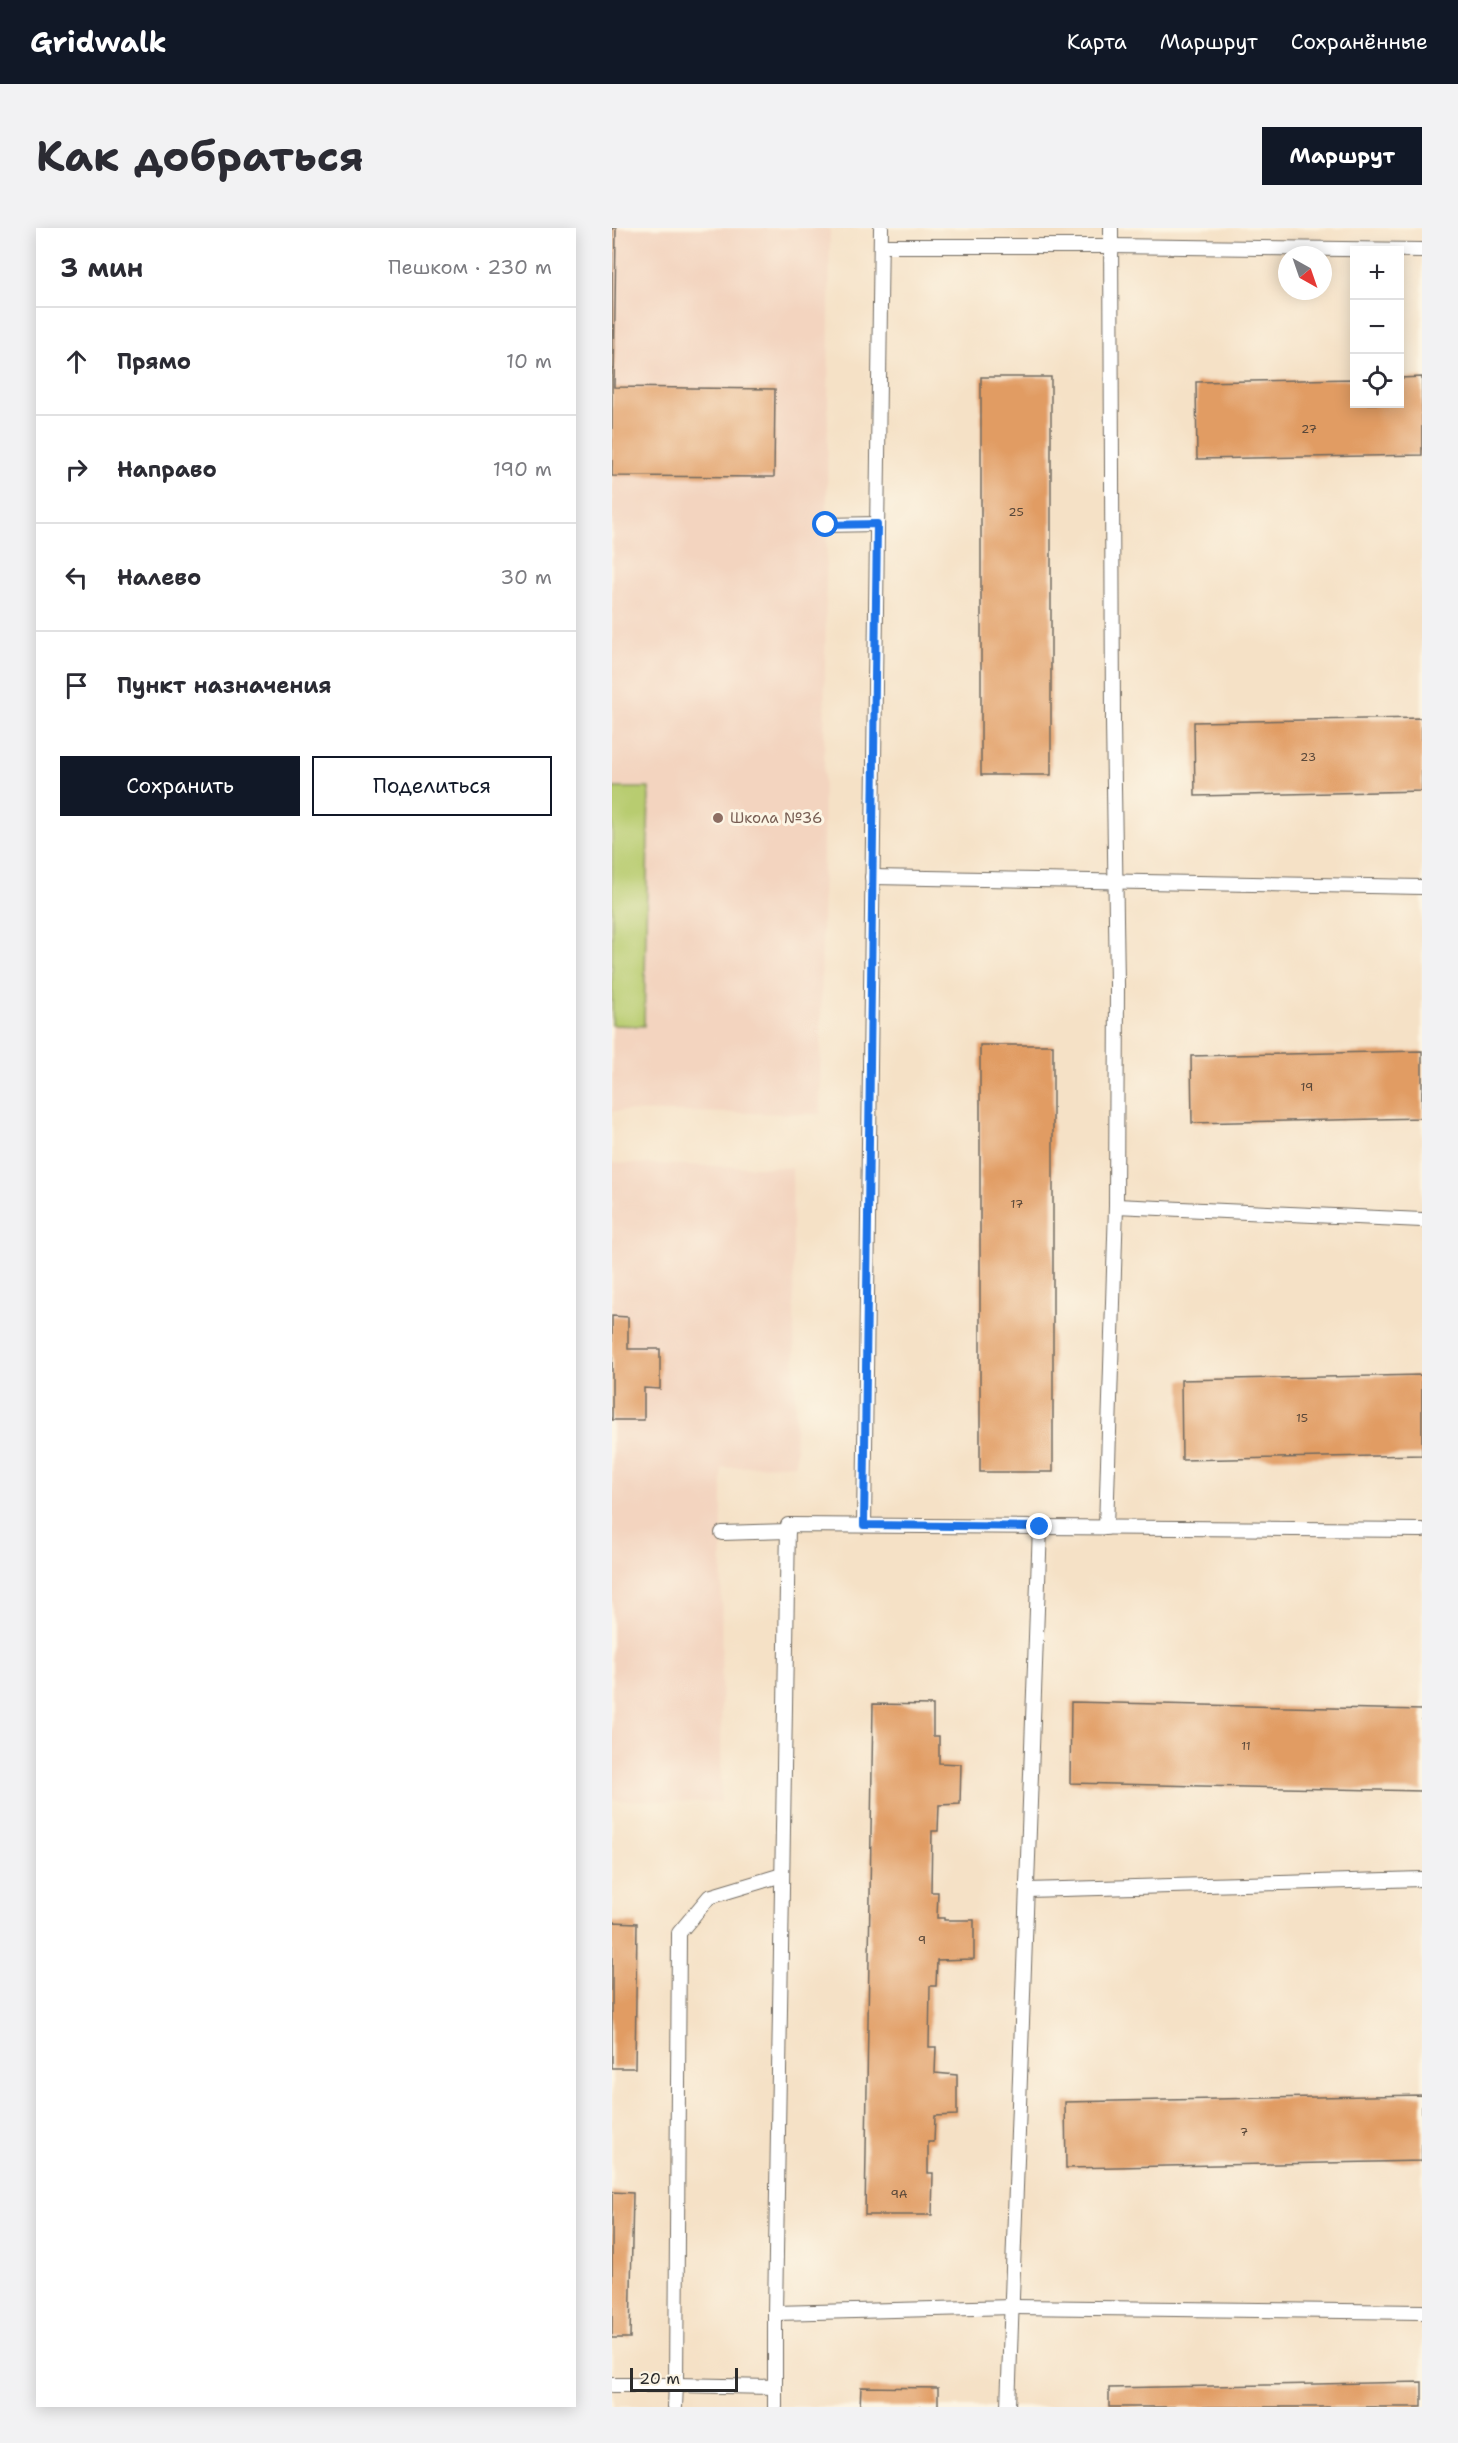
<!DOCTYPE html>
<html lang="ru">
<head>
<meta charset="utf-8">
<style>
  body { margin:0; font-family:"Shantell Sans",sans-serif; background:#f2f2f3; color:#2b2b33 }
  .controls { position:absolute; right:18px; top:18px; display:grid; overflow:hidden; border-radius:0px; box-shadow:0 3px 15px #0003 }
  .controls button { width:54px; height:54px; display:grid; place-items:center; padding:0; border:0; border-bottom:2px solid #e1e1e2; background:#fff; color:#2b2b33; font:30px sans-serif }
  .compass { position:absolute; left:666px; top:18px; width:54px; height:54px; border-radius:50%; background:#fff; box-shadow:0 3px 15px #0003; rotate:140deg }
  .scale { position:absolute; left:18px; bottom:15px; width:108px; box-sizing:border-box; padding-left:6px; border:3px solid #2b2b2b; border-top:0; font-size:16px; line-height:21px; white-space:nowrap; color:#2b2b2b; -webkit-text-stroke:4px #fcf5e5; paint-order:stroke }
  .stop { position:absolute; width:18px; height:18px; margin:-14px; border:4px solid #1a73e8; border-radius:50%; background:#fff }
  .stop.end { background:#1a73e8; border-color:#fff; box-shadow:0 2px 6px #0008 }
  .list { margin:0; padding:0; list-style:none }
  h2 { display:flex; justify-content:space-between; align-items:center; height:78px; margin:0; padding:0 24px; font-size:26px }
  h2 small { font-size:20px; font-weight:400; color:#7c7c81 }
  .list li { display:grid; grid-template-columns:39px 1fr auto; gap:18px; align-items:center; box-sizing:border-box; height:108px; padding:0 24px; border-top:2px solid #e1e1e2 }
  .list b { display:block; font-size:22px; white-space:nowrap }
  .list em { font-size:20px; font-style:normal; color:#7c7c81 }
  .actions { display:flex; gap:12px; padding:18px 24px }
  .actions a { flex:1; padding:14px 0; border:2px solid #111827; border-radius:0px; text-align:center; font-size:21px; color:#111827 }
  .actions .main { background:#111827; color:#fff }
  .icon { flex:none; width:33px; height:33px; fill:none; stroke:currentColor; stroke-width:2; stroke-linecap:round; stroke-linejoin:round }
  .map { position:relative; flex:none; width:810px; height:2179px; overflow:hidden; border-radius:0px }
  header { display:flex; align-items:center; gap:36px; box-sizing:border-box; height:84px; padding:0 30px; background:#111827; color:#fff }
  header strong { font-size:28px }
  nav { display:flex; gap:33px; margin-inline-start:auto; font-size:21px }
  .intro { display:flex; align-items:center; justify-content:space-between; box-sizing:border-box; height:144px; padding:0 36px }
  h1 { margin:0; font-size:42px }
  .button { padding:15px 27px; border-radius:0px; background:#111827; color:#fff; font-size:21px; font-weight:700 }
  main { display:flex; gap:36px; padding:0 36px }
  aside { flex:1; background:#fff; border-radius:0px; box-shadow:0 3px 15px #0003 }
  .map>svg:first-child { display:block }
</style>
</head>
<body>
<header>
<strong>Gridwalk</strong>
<nav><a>Карта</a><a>Маршрут</a><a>Сохранённые</a></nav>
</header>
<div class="intro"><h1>Как добраться</h1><a class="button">Маршрут</a></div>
<main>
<aside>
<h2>3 мин<small>Пешком · 230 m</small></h2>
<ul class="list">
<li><svg class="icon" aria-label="ahead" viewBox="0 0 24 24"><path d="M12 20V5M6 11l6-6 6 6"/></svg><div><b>Прямо</b></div><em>10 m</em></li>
<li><svg class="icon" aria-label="right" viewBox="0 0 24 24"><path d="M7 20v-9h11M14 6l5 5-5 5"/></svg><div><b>Направо</b></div><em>190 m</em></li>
<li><svg class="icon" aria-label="left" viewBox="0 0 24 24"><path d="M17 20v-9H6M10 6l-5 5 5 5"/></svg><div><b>Налево</b></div><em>30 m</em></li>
<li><svg class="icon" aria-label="arrive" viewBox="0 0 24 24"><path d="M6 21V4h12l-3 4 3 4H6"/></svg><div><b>Пункт назначения</b></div></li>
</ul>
<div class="actions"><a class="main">Сохранить</a><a>Поделиться</a></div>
</aside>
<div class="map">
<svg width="810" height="2179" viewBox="0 0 810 2179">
  <rect width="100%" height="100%" fill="#fcf5e5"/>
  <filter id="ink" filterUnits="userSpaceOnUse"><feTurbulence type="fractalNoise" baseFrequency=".0167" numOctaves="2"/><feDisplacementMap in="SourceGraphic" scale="12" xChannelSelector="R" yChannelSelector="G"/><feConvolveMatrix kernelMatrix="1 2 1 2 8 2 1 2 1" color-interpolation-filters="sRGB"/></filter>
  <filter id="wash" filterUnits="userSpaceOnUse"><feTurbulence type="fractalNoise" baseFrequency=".008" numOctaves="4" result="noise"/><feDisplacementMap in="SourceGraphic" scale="24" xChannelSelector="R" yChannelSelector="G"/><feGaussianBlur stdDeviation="1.35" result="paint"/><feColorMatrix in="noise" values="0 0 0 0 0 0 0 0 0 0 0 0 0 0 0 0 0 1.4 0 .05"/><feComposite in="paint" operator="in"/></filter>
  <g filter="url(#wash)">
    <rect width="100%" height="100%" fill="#f5e1c6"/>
    <g fill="#f3d4bf">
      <polygon points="0,0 218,0 208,886 0,883"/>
      <polygon points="0,935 180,940 184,1236 110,1240 109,1574 0,1572"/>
    </g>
    <polygon fill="#b8cc6f" stroke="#727c4d" stroke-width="1.5" points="0,560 37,560 32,798 0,797"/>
    <g id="blocks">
      <g fill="#e19c64">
        <polygon points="0,0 4,0 2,159 163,161 162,249 0,248"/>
        <rect x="369" y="149" width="70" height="398"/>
        <polygon points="810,149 810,227 585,231 584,154 742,151 742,176 788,176 788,150"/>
        <polygon points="810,490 810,563 583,568 582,494"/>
        <rect x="368" y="817" width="73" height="427"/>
        <polygon points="810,823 810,890 580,895 579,828"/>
        <polygon points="0,1088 16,1089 16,1121 48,1121 48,1161 32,1160 32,1192 0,1192"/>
        <polygon points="810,1147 810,1227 570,1232 569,1152"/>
        <polygon points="459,1474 810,1482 810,1563 458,1555"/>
        <polygon points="261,1476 321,1477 321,1508 327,1508 327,1535 349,1536 348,1576 327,1577 326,1603 320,1603 319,1664 326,1664 325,1690 332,1690 332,1692 362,1692 362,1731 325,1732 324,1758 318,1758 317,1819 324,1819 323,1845 345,1847 345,1887 323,1888 322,1914 316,1914 316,1945 321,1945 320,1987 253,1987"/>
        <polygon points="0,1694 25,1695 23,1840 0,1840"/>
        <polygon points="810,1867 810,1933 454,1940 453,1874"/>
        <polygon points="0,1964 21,1965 18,2110 0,2110"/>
        <polygon points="810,2154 810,2179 497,2179 497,2160"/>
        <polygon points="249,2159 326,2160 326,2179 248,2179"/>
      </g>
    </g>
  </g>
  <g filter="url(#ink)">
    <use href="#blocks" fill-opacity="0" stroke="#726b61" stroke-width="1.5"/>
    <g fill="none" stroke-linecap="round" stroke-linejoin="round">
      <defs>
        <g id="lane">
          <polyline points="269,18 498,18 810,22"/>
          <polyline points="214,297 265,296"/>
          <polyline points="260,649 810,659"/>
          <polyline points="504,978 810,992"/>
          <polyline points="252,1297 269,0"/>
          <polyline points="494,1300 504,978 505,756 501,493 499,0"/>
          <polyline points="110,1305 176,1303"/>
          <polyline points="415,1662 810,1651"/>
          <polyline points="163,2085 401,2079 810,2084"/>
          <polyline points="0,2157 64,2157 67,1705 97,1669 170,1647"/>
          <polyline points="63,2179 64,2157 163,2159"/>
          <polyline points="163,2179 163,2085 176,1297 810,1302"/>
          <polyline points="396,2179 428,1299"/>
        </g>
      </defs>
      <use href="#lane" stroke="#726b61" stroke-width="16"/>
      <use href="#lane" stroke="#fff" stroke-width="14"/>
    </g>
  </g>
  <g fill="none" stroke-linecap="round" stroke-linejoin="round" filter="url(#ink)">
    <polyline stroke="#1a73e8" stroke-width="8" points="214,297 265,296 252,1297 428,1299"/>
  </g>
  <circle fill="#8d6e63" stroke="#fcf5e5" stroke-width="2" cx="106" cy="590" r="6"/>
  <g text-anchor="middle" stroke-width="6" stroke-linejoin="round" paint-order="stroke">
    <g font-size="12" fill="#584739">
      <text x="697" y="205">27</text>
      <text x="404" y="288">25</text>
      <text x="696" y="533">23</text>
      <text x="695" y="863">19</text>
      <text x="405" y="980">17</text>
      <text x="690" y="1194">15</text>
      <text x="634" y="1522">11</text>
      <text x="310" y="1716">9</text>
      <text x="632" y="1908">7</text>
      <text x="287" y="1970">9А</text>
    </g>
    <g font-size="15" fill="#785e54" stroke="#fcf5e5" text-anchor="start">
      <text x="118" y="595">Школа №36</text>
    </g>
  </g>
</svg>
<div class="controls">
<button>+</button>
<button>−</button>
<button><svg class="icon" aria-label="locate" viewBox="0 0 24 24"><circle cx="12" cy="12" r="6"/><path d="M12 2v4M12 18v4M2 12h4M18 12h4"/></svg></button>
</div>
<svg class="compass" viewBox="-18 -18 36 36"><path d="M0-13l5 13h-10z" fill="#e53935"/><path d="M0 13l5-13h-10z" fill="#7c7c81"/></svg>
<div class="scale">20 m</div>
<div class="stop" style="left:214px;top:297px"></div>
<div class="stop end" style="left:428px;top:1299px"></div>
</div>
</main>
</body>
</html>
